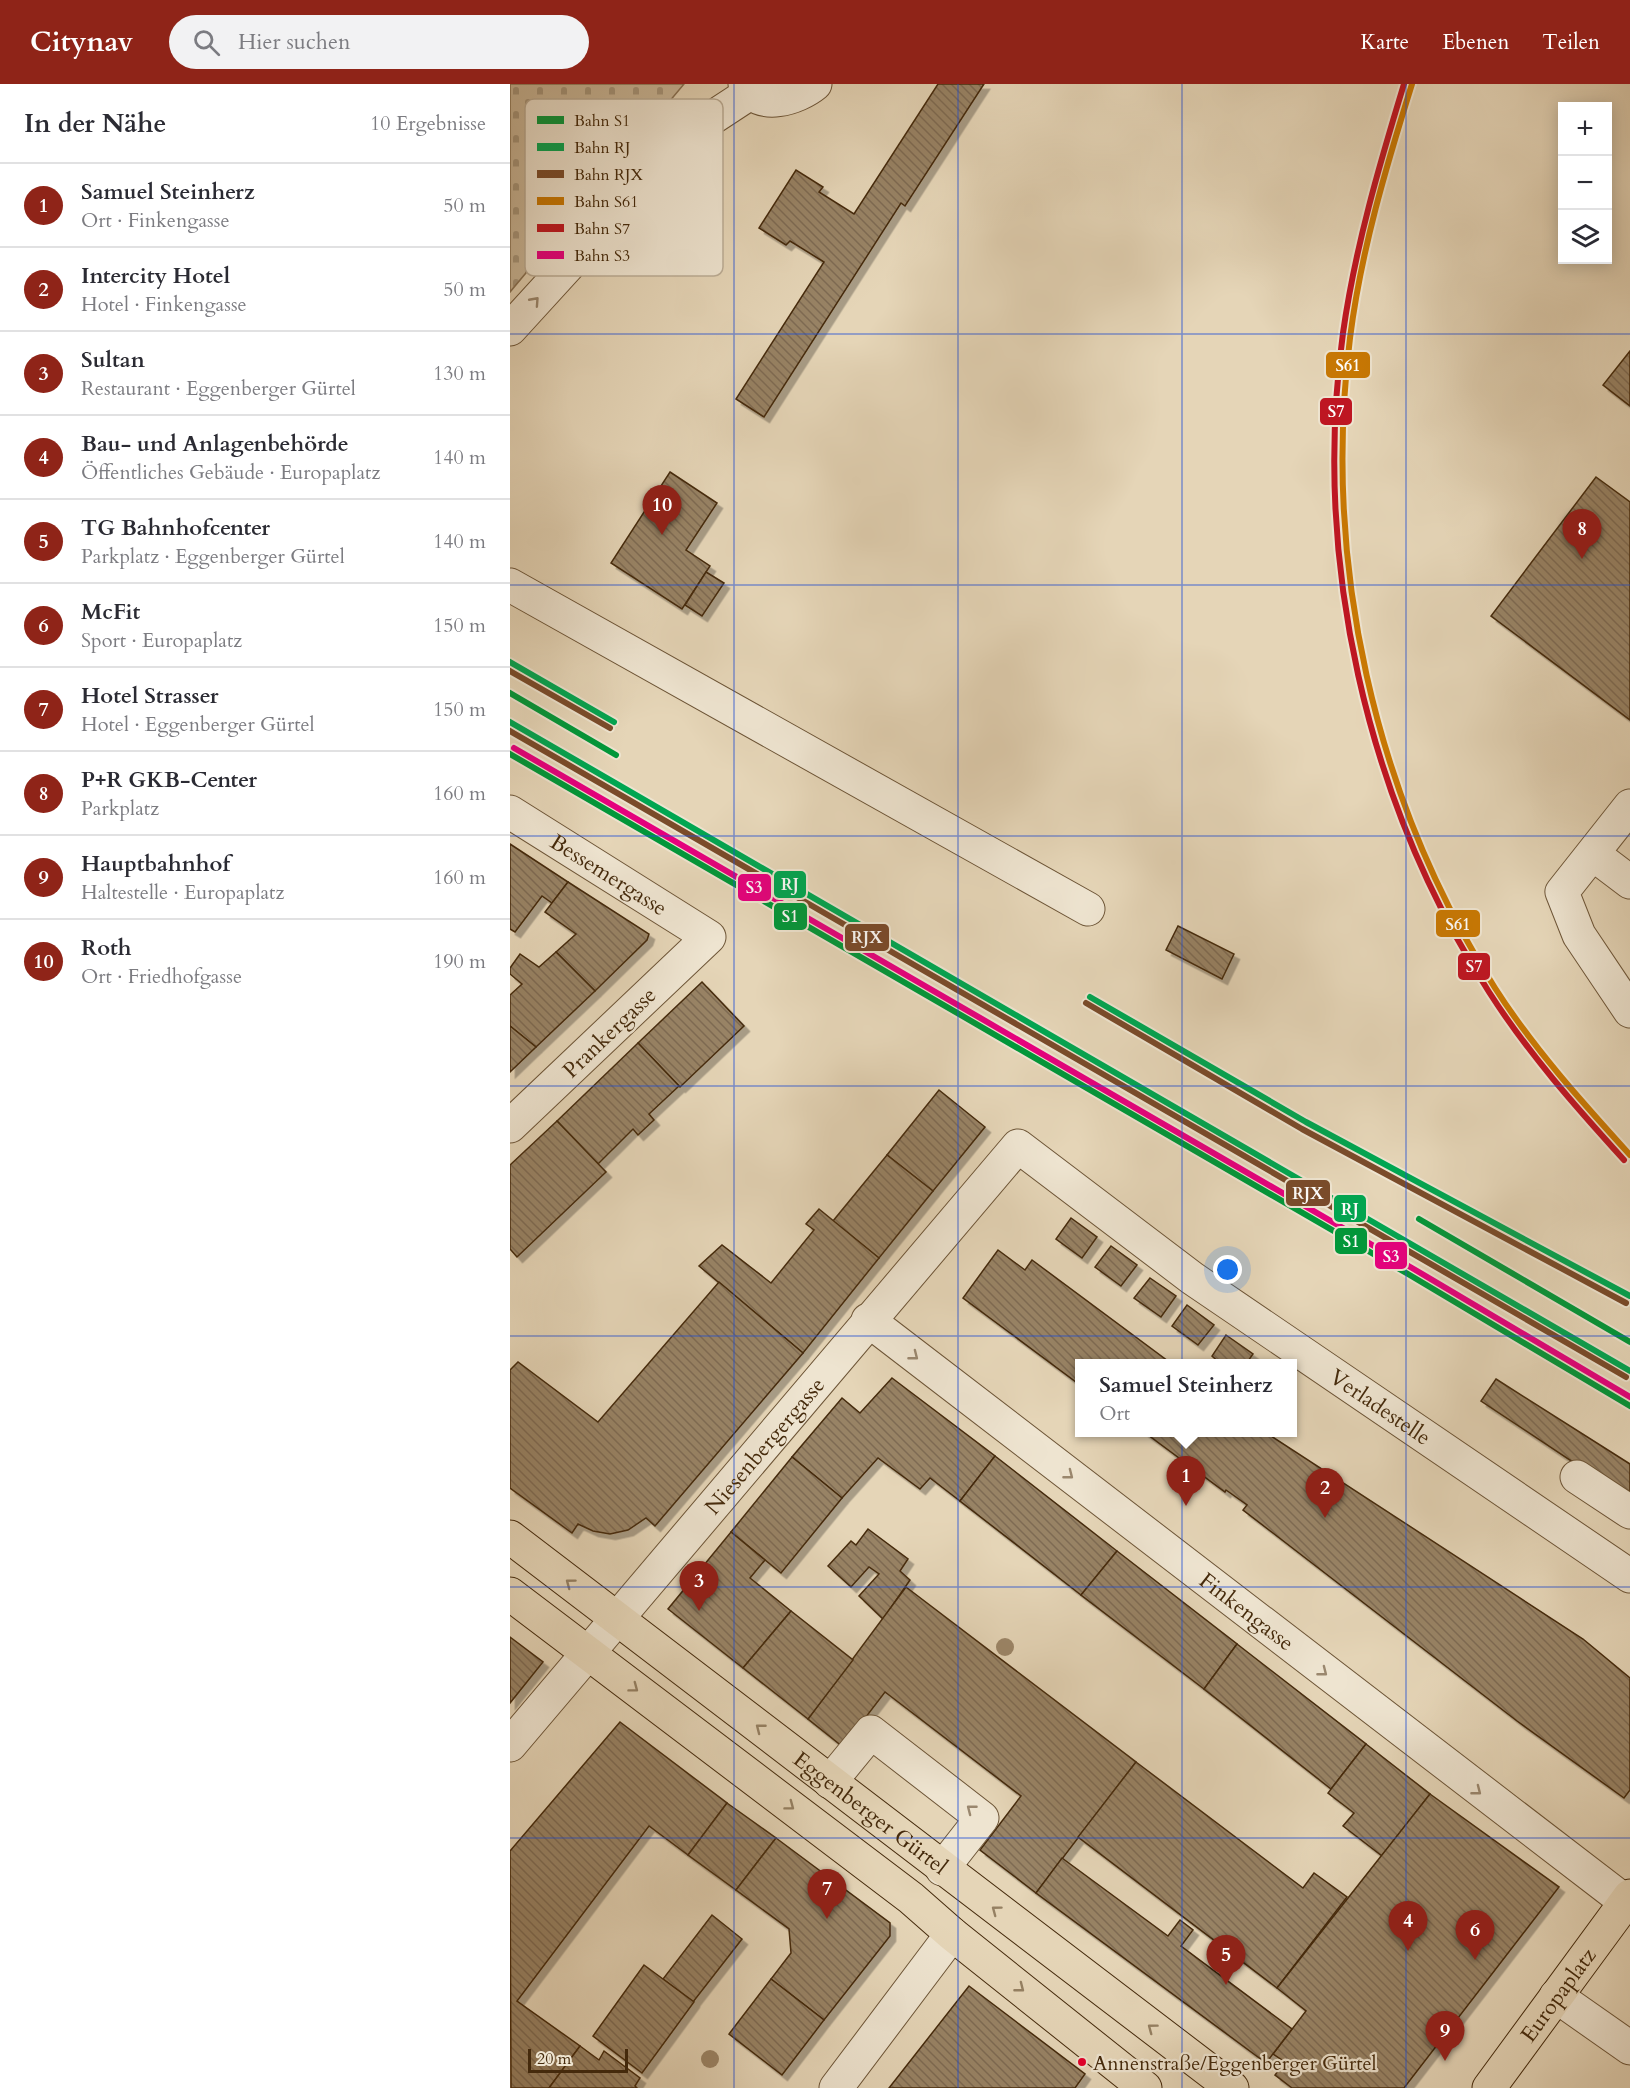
<!DOCTYPE html>
<html lang="de">
<head>
<meta charset="utf-8">
<style>
  body { margin:0; font-family:Cardo,serif; background:#f2f2f3; color:#2b2b33 }
  .controls { position:absolute; right:18px; top:18px; display:grid; overflow:hidden; border-radius:0px; box-shadow:0 3px 15px #0003 }
  .controls button { width:54px; height:54px; display:grid; place-items:center; padding:0; border:0; border-bottom:2px solid #e1e1e2; background:#fff; color:#2b2b33; font:30px sans-serif }
  .scale { position:absolute; left:18px; bottom:15px; width:100px; box-sizing:border-box; padding-left:6px; border:3px solid #452a0c; border-top:0; font-size:16px; line-height:21px; white-space:nowrap; color:#452a0c; -webkit-text-stroke:4px #eee4d0; paint-order:stroke }
  .you { position:absolute; left:718px; top:1186px; width:21px; height:21px; margin:-15px; border:4px solid #fff; border-radius:50%; background:#1a73e8; box-shadow:0 0 0 9px #1a73e833 }
  .badge { display:grid; place-items:center; width:39px; height:39px; border-radius:50%; background:#8f2418; color:#fff; font-size:20px; font-weight:700 }
  .pin { position:absolute; translate:-50% -50px; filter:drop-shadow(0 2px 3px #0008) }
  .pin::after { content:''; position:absolute; top:32px; width:21px; height:18px; background:inherit; clip-path:polygon(0 0,100% 0,50% 100%) }
  .popup { position:absolute; left:565px; top:1275px; width:222px; height:78px; box-sizing:border-box; display:grid; place-content:center; border-radius:0px; background:#fff; filter:drop-shadow(0 2px 4px #0005); font-size:20px; white-space:nowrap; color:#7c7c81 }
  .popup b { font-size:22px; color:#2b2b33 }
  .popup::after { content:''; position:absolute; left:50%; top:100%; margin-left:-12px; border:12px solid transparent; border-top-color:#fff }
  .list { margin:0; padding:0; list-style:none }
  h2 { display:flex; justify-content:space-between; align-items:center; height:78px; margin:0; padding:0 24px; font-size:26px }
  h2 small { font-size:20px; font-weight:400; color:#7c7c81 }
  .list li { display:grid; grid-template-columns:39px 1fr auto; gap:18px; align-items:center; box-sizing:border-box; height:84px; padding:0 24px; border-top:2px solid #e1e1e2 }
  .list b { display:block; font-size:22px; white-space:nowrap }
  .list p { margin:0; font-size:20px; white-space:nowrap; color:#7c7c81 }
  .list em { font-size:20px; font-style:normal; color:#7c7c81 }
  .icon { flex:none; width:33px; height:33px; fill:none; stroke:currentColor; stroke-width:2; stroke-linecap:round; stroke-linejoin:round }
  .map { position:relative; flex:none; width:1120px; height:2004px; overflow:hidden }
  header { display:flex; align-items:center; gap:36px; box-sizing:border-box; height:84px; padding:0 30px; background:#8f2418; color:#fff }
  header strong { font-size:28px }
  nav { display:flex; gap:33px; margin-inline-start:auto; font-size:21px }
  .search { width:420px; height:54px; background:#f2f2f3; display:flex; align-items:center; gap:15px; box-sizing:border-box; padding:0 21px; border-radius:33px; color:#7c7c81; font-size:22px }
  main { display:flex }
  aside { flex:1; background:#fff }
  .map>svg:first-child { display:block }
</style>
</head>
<body>
<header>
<strong>Citynav</strong>
<div class="search"><svg class="icon" aria-label="search" viewBox="0 0 24 24"><circle cx="10" cy="10" r="6"/><path d="M15 15l6 6"/></svg>Hier suchen</div>
<nav><a>Karte</a><a>Ebenen</a><a>Teilen</a></nav>
</header>
<main>
<aside>
<h2>In der Nähe<small>10 Ergebnisse</small></h2>
<ul class="list">
<li><span class="badge">1</span><div><b>Samuel Steinherz</b><p>Ort · Finkengasse</p></div><em>50 m</em></li>
<li><span class="badge">2</span><div><b>Intercity Hotel</b><p>Hotel · Finkengasse</p></div><em>50 m</em></li>
<li><span class="badge">3</span><div><b>Sultan</b><p>Restaurant · Eggenberger Gürtel</p></div><em>130 m</em></li>
<li><span class="badge">4</span><div><b>Bau- und Anlagenbehörde</b><p>Öffentliches Gebäude · Europaplatz</p></div><em>140 m</em></li>
<li><span class="badge">5</span><div><b>TG Bahnhofcenter</b><p>Parkplatz · Eggenberger Gürtel</p></div><em>140 m</em></li>
<li><span class="badge">6</span><div><b>McFit</b><p>Sport · Europaplatz</p></div><em>150 m</em></li>
<li><span class="badge">7</span><div><b>Hotel Strasser</b><p>Hotel · Eggenberger Gürtel</p></div><em>150 m</em></li>
<li><span class="badge">8</span><div><b>P+R GKB-Center</b><p>Parkplatz</p></div><em>160 m</em></li>
<li><span class="badge">9</span><div><b>Hauptbahnhof</b><p>Haltestelle · Europaplatz</p></div><em>160 m</em></li>
<li><span class="badge">10</span><div><b>Roth</b><p>Ort · Friedhofgasse</p></div><em>190 m</em></li>
</ul>
</aside>
<div class="map">
<svg width="1120" height="2004" viewBox="0 0 1120 2004">
  <defs>
    <pattern id="cemetery-stones" width="16" height="16" patternUnits="userSpaceOnUse" patternTransform="scale(1.5)"><rect width="16" height="16" fill="#cab89a"/><path d="M2 7V4a2 2 0 0 1 4 0v3zM10 15v-3a2 2 0 0 1 4 0v3z" fill="#a6967c"/></pattern>
    <pattern id="building-back-hatch" width="6" height="6" patternUnits="userSpaceOnUse" patternTransform="scale(1.5)"><rect width="6" height="6" fill="#988365"/><path d="M-1 5l2 2M0 0l6 6M5-1l2 2" fill="none" stroke="#7e6b52"/></pattern>
    <filter id="shadow"><feDropShadow dx="5.5" dy="5.5" stdDeviation="0" flood-color="#0004"/></filter>
  </defs>
  <rect width="100%" height="100%" fill="#e5d5b7"/>
  <filter id="stains"><feTurbulence type="fractalNoise" baseFrequency=".00333" numOctaves="4"/><feColorMatrix values="0 0 0 0 .2 0 0 0 0 .09 0 0 0 0 .02 0 0 0 .5 -.17"/></filter>
  <radialGradient id="worn" r=".72"><stop offset=".6" stop-color="#630" stop-opacity="0"/><stop offset="1" stop-color="#630" stop-opacity=".3"/></radialGradient>
  <polygon fill="url(#cemetery-stones)" stroke="#887153" stroke-width="1.5" points="0,0 174,0 0,208"/>
  <g fill="url(#building-back-hatch)" stroke="#452a0c" stroke-width="1.5" filter="url(#shadow)">
    <polygon points="428,0 474,0 395,122 391,119 254,333 226,315 314,178 280,157 276,161 249,144 286,86 313,103 309,108 344,130"/>
    <polygon points="1120,267 1120,322 1093,301"/>
    <polygon points="160,388 207,419 176,466 200,482 172,525 101,479"/>
    <polygon points="1086,393 1120,418 1120,636 981,532"/>
    <polygon points="196,488 214,499 192,532 175,521"/>
    <polygon points="0,760 58,798 42,819 32,812 5,848 0,845"/>
    <polygon points="58,798 139,850 137,856 85,907 46,868 66,850 35,828"/>
    <polygon points="668,842 724,870 712,895 656,866"/>
    <polygon points="46,868 85,907 26,963 0,942 0,911 12,900 0,890 0,884 10,870 29,883"/>
    <polygon points="192,898 234,942 170,1003 128,959"/>
    <polygon points="0,942 26,963 0,988"/>
    <polygon points="128,959 169,1002 139,1030 144,1036 128,1051 123,1045 88,1080 47,1037"/>
    <polygon points="429,1006 475,1043 423,1107 377,1071"/>
    <polygon points="47,1037 96,1088 7,1173 0,1165 0,1081"/>
    <polygon points="377,1071 423,1107 369,1174 323,1137"/>
    <polygon points="309,1125 369,1174 293,1269 189,1182 212,1161 261,1199 304,1146 296,1140"/>
    <polygon points="561,1134 587,1153 572,1174 546,1155"/>
    <polygon points="601,1162 627,1181 611,1202 585,1183"/>
    <polygon points="488,1166 515,1186 522,1176 662,1280 570,1280 570,1301 453,1214"/>
    <polygon points="640,1194 666,1212 651,1233 624,1214"/>
    <polygon points="209,1198 293,1269 145,1442 136,1434 118,1446 100,1450 83,1447 68,1440 62,1449 0,1404 0,1286 8,1278 88,1338"/>
    <polygon points="677,1221 704,1241 688,1261 662,1242"/>
    <polygon points="716,1251 743,1270 736,1280 711,1280 702,1272"/>
    <polygon points="382,1294 485,1372 450,1417 420,1394 410,1405 368,1374 332,1414 282,1373 332,1314 350,1329"/>
    <polygon points="986,1295 1120,1380 1120,1416 971,1317"/>
    <polygon points="634,1348 755,1348 1073,1555 1120,1594 1120,1706 1114,1714 1007,1637 733,1426 737,1421 716,1406 715,1408"/>
    <polygon points="485,1372 607,1467 571,1511 450,1417"/>
    <polygon points="282,1373 332,1414 271,1489 221,1448"/>
    <polygon points="358,1445 398,1475 390,1487 400,1496 373,1535 349,1512 369,1490 359,1483 341,1503 318,1482 341,1457 346,1461"/>
    <polygon points="221,1448 255,1476 240,1494 281,1527 233,1584 158,1525"/>
    <polygon points="607,1467 727,1560 694,1605 571,1511"/>
    <polygon points="396,1503 626,1678 526,1809 470,1766 511,1712 375,1608 333,1663 298,1635"/>
    <polygon points="281,1527 343,1576 298,1635 233,1584"/>
    <polygon points="0,1553 33,1578 0,1619"/>
    <polygon points="727,1560 856,1660 821,1705 694,1605"/>
    <polygon points="110,1638 217,1719 178,1771 139,1742 7,1917 70,1962 39,2004 1,2004 0,1767"/>
    <polygon points="856,1660 920,1710 872,1772 833,1742 844,1729 818,1709"/>
    <polygon points="626,1678 793,1804 804,1789 837,1813 767,1904 568,1753"/>
    <polygon points="920,1710 1049,1803 894,2004 782,2004 765,1991 775,1978 763,1970 796,1927 767,1904"/>
    <polygon points="217,1719 266,1754 226,1806 178,1771"/>
    <polygon points="266,1754 380,1839 380,1852 314,1936 261,1895 281,1869 279,1845 226,1806"/>
    <polygon points="552,1774 658,1852 670,1836 683,1846 671,1862 782,1945 756,1979 526,1809"/>
    <polygon points="202,1831 232,1855 183,1918 153,1895"/>
    <polygon points="134,1881 184,1918 132,1989 83,1952"/>
    <polygon points="261,1895 314,1936 272,1991 219,1950"/>
    <polygon points="459,1902 575,1990 565,2004 379,2004"/>
    <polygon points="70,1962 89,1976 94,1967 130,1994 125,2002 127,2004 39,2004"/>
  </g>
  <g fill="none" stroke-linecap="round" stroke-linejoin="round">
    <defs>
      <g id="minor">
        <path d="M235,0C248,28 288,14 305,0"/>
        <polyline points="0,245 179,49 240,9"/>
        <polyline points="0,501 578,825"/>
        <polyline points="1120,722 1052,808 1069,851 1120,927"/>
        <path id="s1" d="M0,728L199,853L0,1042"/>
        <polyline points="1083,770 1120,798"/>
        <path id="s2" d="M358,1236L1116,1818"/>
        <polyline points="1067,1393 1120,1428"/>
        <path id="s3" d="M0,1661L508,1062L682,1194L1120,1492"/>
        <polyline points="320,1698 361,1648 472,1734 432,1785"/>
        <polyline points="1046,1912 1120,1964"/>
        <polyline points="326,2004 442,1850"/>
      </g>
      <g id="major">
        <path id="s4" d="M0,1453L722,2004"/>
        <polyline points="0,1510 401,1814 442,1850 635,2004"/>
        <path id="s5" d="M979,2004L1120,1812"/>
      </g>
    </defs>
    <use href="#minor" stroke="#6d5537" stroke-width="35"/>
    <use href="#major" stroke="#452a0c" stroke-width="35"/>
    <use href="#minor" stroke="#eee4d0" stroke-width="33"/>
    <use href="#major" stroke="#e5d5b7" stroke-width="33"/>
    <defs>
      <g id="rail-1">
        <polyline points="0,609 106,671"/>
        <polyline points="0,670 898,1190 1120,1322"/>
        <polyline points="909,1135 1120,1258"/>
      </g>
      <g id="rail-2">
        <polyline points="0,578 104,638"/>
        <polyline points="0,638 1120,1287"/>
        <polyline points="580,913 796,1038 1120,1212"/>
      </g>
      <g id="rail-3">
        <polyline points="0,587 100,644"/>
        <polyline points="0,647 1116,1293"/>
        <polyline points="576,919 792,1045 1116,1219"/>
      </g>
      <path id="rail-4" d="M902,0C876,83 851,167 840,254C812,478 864,713 985,904C1024,965 1072,1018 1120,1071"/>
      <path id="rail-5" d="M894,0C869,82 845,164 833,249C802,475 856,716 979,908C1018,969 1066,1023 1114,1076"/>
      <polyline id="rail-6" points="4,664 902,1184 1120,1313"/>
    </defs>
    <use href="#rail-1" stroke="#eee4d0" stroke-width="10"/>
    <use href="#rail-2" stroke="#eee4d0" stroke-width="10"/>
    <use href="#rail-3" stroke="#eee4d0" stroke-width="10"/>
    <use href="#rail-4" stroke="#eee4d0" stroke-width="10"/>
    <use href="#rail-5" stroke="#eee4d0" stroke-width="10"/>
    <use href="#rail-6" stroke="#eee4d0" stroke-width="10"/>
    <use href="#rail-1" stroke="#00983a" stroke-width="6"/>
    <use href="#rail-2" stroke="#00a651" stroke-width="6"/>
    <use href="#rail-3" stroke="#7a4b2a" stroke-width="6"/>
    <use href="#rail-4" stroke="#c87803" stroke-width="6"/>
    <use href="#rail-5" stroke="#be1622" stroke-width="6"/>
    <use href="#rail-6" stroke="#e6007e" stroke-width="6"/>
  </g>
  <g fill="#9c8668">
    <circle cx="495" cy="1563" r="9"/>
    <circle cx="200" cy="1975" r="9"/>
  </g>
  <defs><path id="oneway-chevron" d="M-2-3.5L2.5 0L-2 3.5" fill="none" stroke-width="1.6" stroke-linecap="round" stroke-linejoin="round" transform="scale(1.5)"/></defs>
  <g stroke="#9a876e">
    <use href="#oneway-chevron" transform="translate(25 217) rotate(-48)"/>
    <use href="#oneway-chevron" transform="translate(404 1272) rotate(38)"/>
    <use href="#oneway-chevron" transform="translate(559 1391) rotate(38)"/>
    <use href="#oneway-chevron" transform="translate(813 1588) rotate(38)"/>
    <use href="#oneway-chevron" transform="translate(967 1707) rotate(38)"/>
    <use href="#oneway-chevron" transform="translate(461 1725) rotate(-142)"/>
  </g>
  <g stroke="#958062">
    <use href="#oneway-chevron" transform="translate(60 1499) rotate(-143)"/>
    <use href="#oneway-chevron" transform="translate(124 1604) rotate(37)"/>
    <use href="#oneway-chevron" transform="translate(250 1644) rotate(-142)"/>
    <use href="#oneway-chevron" transform="translate(280 1722) rotate(37)"/>
    <use href="#oneway-chevron" transform="translate(486 1826) rotate(-143)"/>
    <use href="#oneway-chevron" transform="translate(510 1904) rotate(38)"/>
    <use href="#oneway-chevron" transform="translate(642 1944) rotate(-143)"/>
  </g>
  <path fill="none" stroke="#1d4ed8" stroke-width="1.5" stroke-opacity="0.55" d="M224,0V2004M448,0V2004M672,0V2004M896,0V2004M0,250H1120M0,501H1120M0,752H1120M0,1002H1120M0,1252H1120M0,1503H1120M0,1754H1120"/>
  <circle fill="#e4002b" stroke="#eee4d0" stroke-width="2" cx="572" cy="1978" r="5"/>
  <g text-anchor="middle" stroke-width="4.5" stroke-linejoin="round" paint-order="stroke">
    <g font-size="20" fill="#452a0c" stroke="#eee4d0" text-anchor="start">
      <text x="583" y="1986">Annenstraße/Eggenberger Gürtel</text>
    </g>
    <g font-size="22" fill="#452a0c" stroke="#eee4d0">
      <text dy="8" stroke="none"><textPath href="#s1" startOffset="117">Bessemergasse</textPath></text>
      <text transform="translate(99 948) rotate(-44)" y="8">Prankergasse</text>
      <text dy="8" stroke="none"><textPath href="#s3" startOffset="1232">Verladestelle</textPath></text>
      <text dy="8" stroke="none"><textPath href="#s3" startOffset="393">Niesenbergergasse</textPath></text>
      <text dy="8" stroke="none"><textPath href="#s2" startOffset="478">Finkengasse</textPath></text>
      <text dy="8" stroke="none"><textPath href="#s4" startOffset="454">Eggenberger Gürtel</textPath></text>
      <text dy="8" stroke="none"><textPath href="#s5" startOffset="116">Europaplatz</textPath></text>
    </g>
  </g>
  <rect x="15" y="15" width="198" height="177" rx="9" fill="#eee4d0" stroke="#bbac95" stroke-width="1.5"/>
  <rect x="27" y="32" width="27" height="8" fill="#00983a"/>
  <rect x="27" y="59" width="27" height="8" fill="#00a651"/>
  <rect x="27" y="86" width="27" height="8" fill="#7a4b2a"/>
  <rect x="27" y="113" width="27" height="8" fill="#c87803"/>
  <rect x="27" y="140" width="27" height="8" fill="#be1622"/>
  <rect x="27" y="167" width="27" height="8" fill="#e6007e"/>
  <g font-size="16" fill="#452a0c">
    <text x="64" y="42">Bahn S1</text>
    <text x="64" y="69">Bahn RJ</text>
    <text x="64" y="96">Bahn RJX</text>
    <text x="64" y="123">Bahn S61</text>
    <text x="64" y="150">Bahn S7</text>
    <text x="64" y="177">Bahn S3</text>
  </g>
  <g stroke="#eee4d0" stroke-width="2">
    <rect x="815" y="267" width="46" height="28" rx="6" fill="#c87803"/>
    <rect x="809" y="313" width="34" height="29" rx="6" fill="#be1622"/>
    <rect x="263" y="786" width="34" height="29" rx="6" fill="#00a651"/>
    <rect x="227" y="789" width="35" height="29" rx="6" fill="#e6007e"/>
    <rect x="263" y="818" width="35" height="29" rx="6" fill="#00983a"/>
    <rect x="925" y="825" width="46" height="29" rx="6" fill="#c87803"/>
    <rect x="334" y="839" width="46" height="29" rx="6" fill="#7a4b2a"/>
    <rect x="947" y="868" width="34" height="29" rx="6" fill="#be1622"/>
    <rect x="775" y="1095" width="46" height="28" rx="6" fill="#7a4b2a"/>
    <rect x="823" y="1110" width="34" height="29" rx="6" fill="#00a651"/>
    <rect x="824" y="1143" width="34" height="28" rx="6" fill="#00983a"/>
    <rect x="864" y="1157" width="34" height="29" rx="6" fill="#e6007e"/>
  </g>
  <g font-size="16" text-anchor="middle" font-weight="bold" fill="#fff">
    <text x="838" y="287">S61</text>
    <text x="826" y="333">S7</text>
    <text x="280" y="806">RJ</text>
    <text x="244" y="809">S3</text>
    <text x="280" y="838">S1</text>
    <text x="948" y="846">S61</text>
    <text x="357" y="859">RJX</text>
    <text x="964" y="888">S7</text>
    <text x="798" y="1115">RJX</text>
    <text x="840" y="1131">RJ</text>
    <text x="841" y="1163">S1</text>
    <text x="881" y="1178">S3</text>
  </g>
  <rect width="100%" height="100%" filter="url(#stains)"/>
  <rect width="100%" height="100%" fill="url(#worn)"/>
</svg>
<div class="controls">
<button>+</button>
<button>−</button>
<button><svg class="icon" aria-label="layers" viewBox="0 0 24 24"><path d="M12 4l9 5-9 5-9-5zM3 14l9 5 9-5"/></svg></button>
</div>
<div class="scale">20 m</div>
<div class="you"></div>
<div class="pin badge" style="left:676px;top:1422px">1</div>
<div class="popup"><b>Samuel Steinherz</b>Ort</div>
<div class="pin badge" style="left:815px;top:1434px">2</div>
<div class="pin badge" style="left:189px;top:1527px">3</div>
<div class="pin badge" style="left:898px;top:1867px">4</div>
<div class="pin badge" style="left:716px;top:1901px">5</div>
<div class="pin badge" style="left:965px;top:1876px">6</div>
<div class="pin badge" style="left:317px;top:1835px">7</div>
<div class="pin badge" style="left:1072px;top:475px">8</div>
<div class="pin badge" style="left:935px;top:1977px">9</div>
<div class="pin badge" style="left:152px;top:451px">10</div>
</div>
</main>
</body>
</html>
